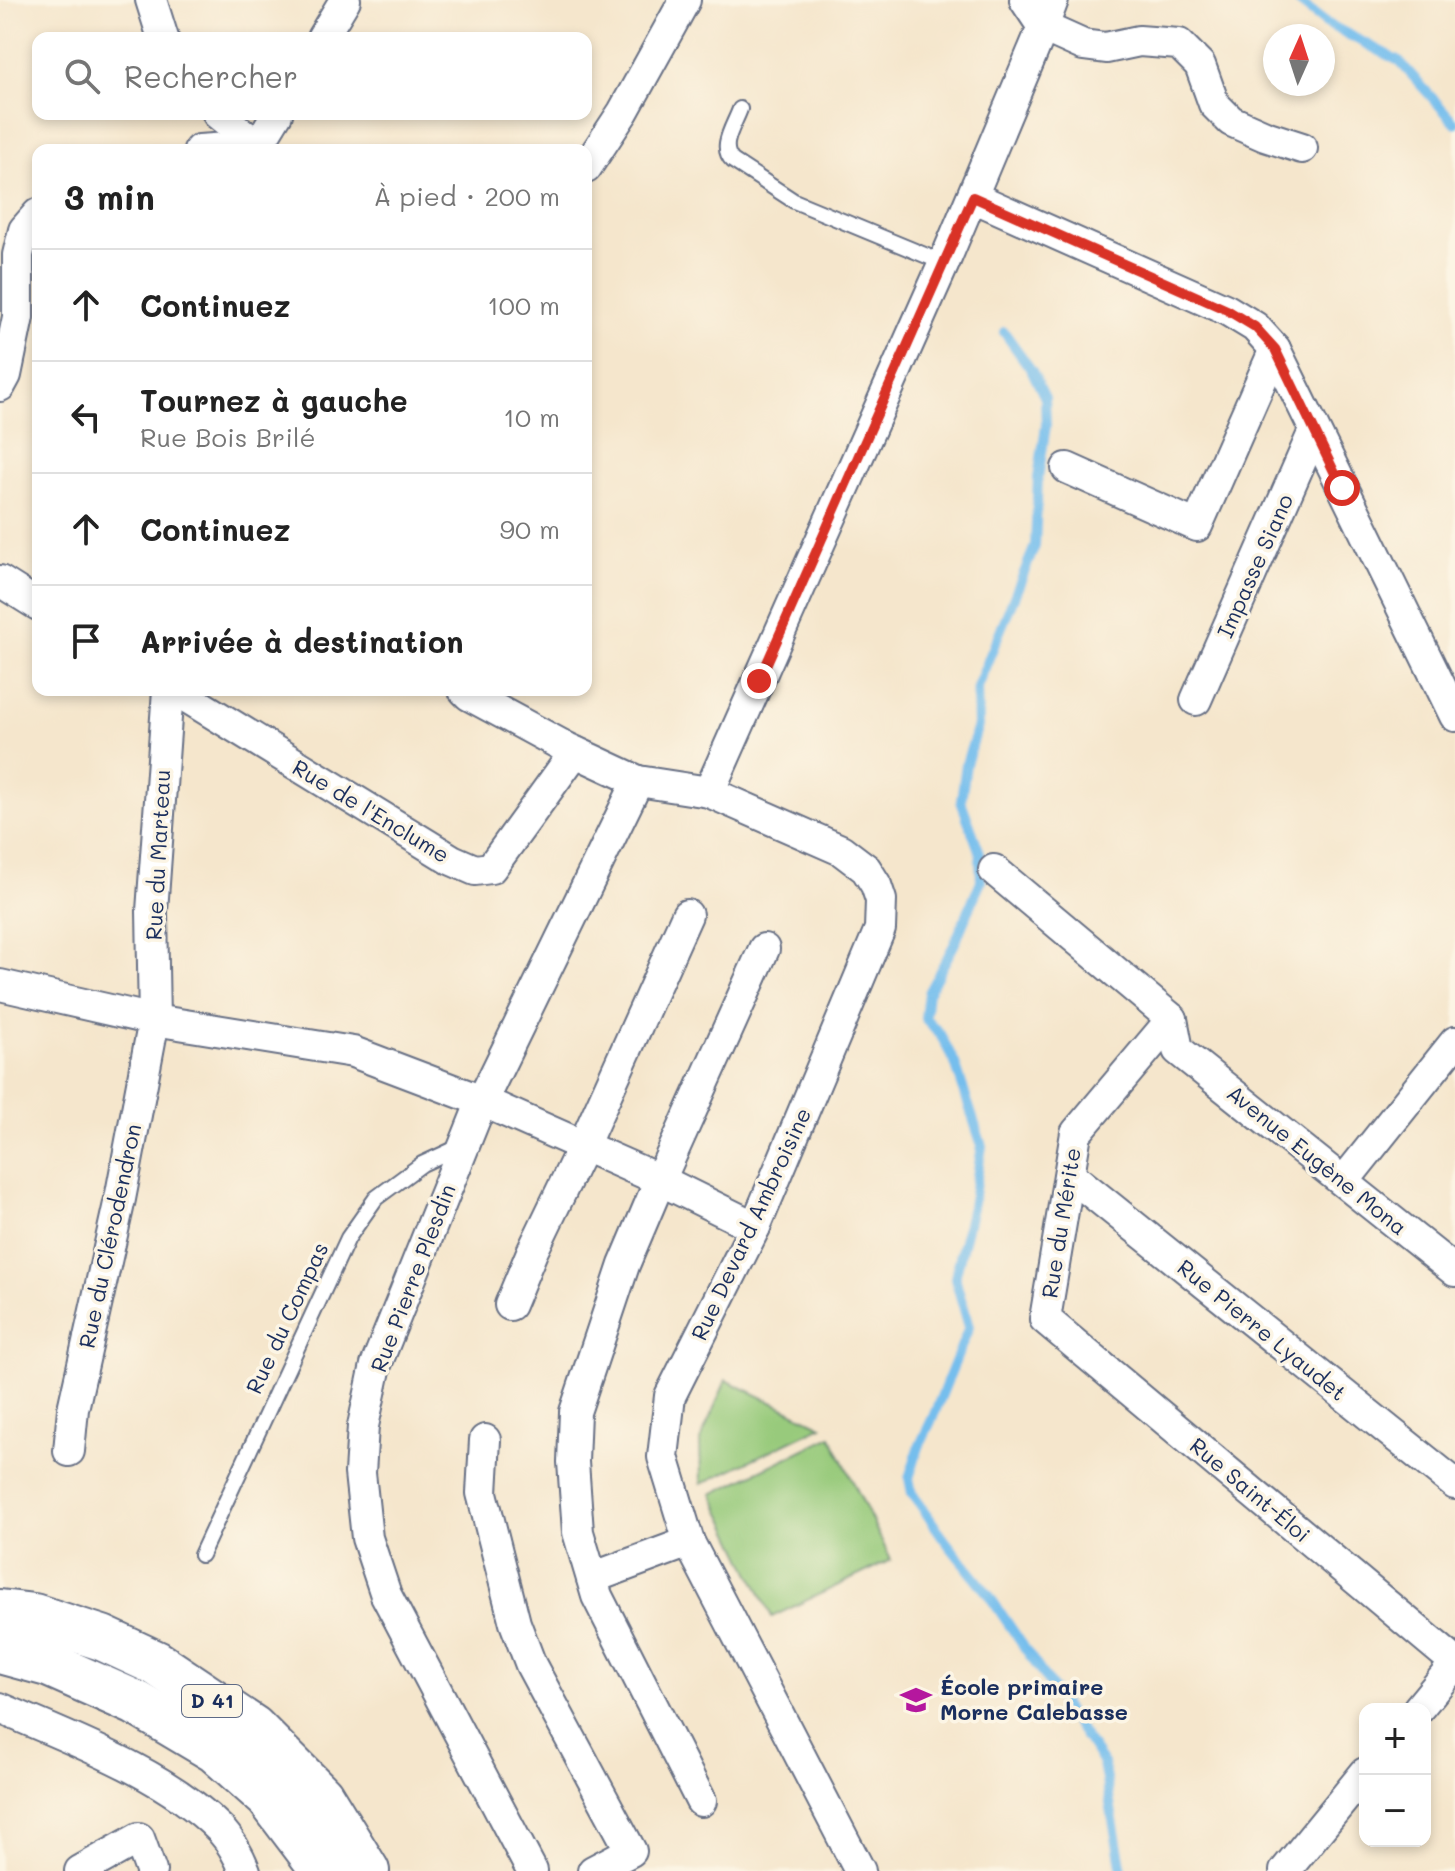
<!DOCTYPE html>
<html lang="fr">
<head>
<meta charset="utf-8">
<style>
  body { margin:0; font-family:Mali,sans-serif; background:#f6f6f6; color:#222 }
  .controls { position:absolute; right:24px; bottom:24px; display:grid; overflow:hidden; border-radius:16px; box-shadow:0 4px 12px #0003 }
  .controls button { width:72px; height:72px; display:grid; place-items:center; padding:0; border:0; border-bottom:2px solid #e0e0e0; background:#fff; color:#222; font:40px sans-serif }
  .compass { position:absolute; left:1263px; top:24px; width:72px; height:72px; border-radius:50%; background:#fff; box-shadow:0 4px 12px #0003; rotate:3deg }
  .stop { position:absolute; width:24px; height:24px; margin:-18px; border:6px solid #d93025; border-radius:50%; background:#fff }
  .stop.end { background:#d93025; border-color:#fff; box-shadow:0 2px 8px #0008 }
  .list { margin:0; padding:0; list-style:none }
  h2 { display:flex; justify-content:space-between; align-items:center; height:104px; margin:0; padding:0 32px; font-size:34px }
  h2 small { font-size:26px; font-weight:400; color:#767676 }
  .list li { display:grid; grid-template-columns:52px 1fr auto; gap:24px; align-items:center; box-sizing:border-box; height:112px; padding:0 32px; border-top:2px solid #e0e0e0 }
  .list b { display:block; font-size:30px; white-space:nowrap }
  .list p { margin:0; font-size:26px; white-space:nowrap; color:#767676 }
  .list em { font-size:26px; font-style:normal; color:#767676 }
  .icon { flex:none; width:44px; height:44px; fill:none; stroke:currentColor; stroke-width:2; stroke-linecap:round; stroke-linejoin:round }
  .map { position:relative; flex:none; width:1455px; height:1871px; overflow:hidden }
  .search { position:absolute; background:#fff; box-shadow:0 4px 12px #0003; left:32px; top:32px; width:560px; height:88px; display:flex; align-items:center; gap:20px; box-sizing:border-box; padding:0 28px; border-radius:16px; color:#767676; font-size:30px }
  .panel { position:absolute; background:#fff; box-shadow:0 4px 12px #0003; left:32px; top:144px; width:560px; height:552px; border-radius:16px }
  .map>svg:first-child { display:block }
</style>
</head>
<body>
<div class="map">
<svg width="1455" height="1871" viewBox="0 0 1455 1871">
  <rect width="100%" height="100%" fill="#fcf5e5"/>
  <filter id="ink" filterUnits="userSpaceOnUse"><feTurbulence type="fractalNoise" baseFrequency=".0125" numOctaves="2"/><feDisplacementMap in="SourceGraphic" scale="16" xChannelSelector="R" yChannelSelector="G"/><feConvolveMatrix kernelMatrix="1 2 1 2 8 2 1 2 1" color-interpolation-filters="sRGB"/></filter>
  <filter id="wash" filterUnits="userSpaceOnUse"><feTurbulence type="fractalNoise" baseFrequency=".006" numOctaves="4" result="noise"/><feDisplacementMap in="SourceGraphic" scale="32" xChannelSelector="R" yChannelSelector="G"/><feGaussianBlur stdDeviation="1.8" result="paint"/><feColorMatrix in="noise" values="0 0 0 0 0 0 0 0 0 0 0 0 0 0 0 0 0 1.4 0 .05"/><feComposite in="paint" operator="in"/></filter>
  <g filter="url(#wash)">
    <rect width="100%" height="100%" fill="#f5e6cc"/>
    <g fill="#98ca7b" stroke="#5a7c6c" stroke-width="2">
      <polygon points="726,1380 822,1426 701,1484 700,1441"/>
      <polygon points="831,1436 891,1560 772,1617 712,1494"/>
    </g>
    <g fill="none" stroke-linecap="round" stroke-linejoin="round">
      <g stroke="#74beed" stroke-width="10">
        <polyline points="1296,0 1326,23 1399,61 1455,123"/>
        <polyline points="1004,332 1032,371 1045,398 1046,426 1038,478 1035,546 977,687 978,726 966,764 961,801 980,853 981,881 954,945 928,993 925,1018 940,1034 955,1063 982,1146 972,1207 955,1278 969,1327 933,1417 919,1447 909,1478 912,1493 944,1539 988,1594 1103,1763 1122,1871"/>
      </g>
    </g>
  </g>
  <g filter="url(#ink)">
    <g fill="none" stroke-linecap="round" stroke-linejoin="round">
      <defs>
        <g id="lane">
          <path d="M740,109C734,126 718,147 733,161L794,201L944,263"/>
          <polyline points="201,1555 348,1238 376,1198 422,1164 461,1146"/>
        </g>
        <g id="street">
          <polyline points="151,0 163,38"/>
          <polyline points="1025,0 1043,27 1083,45 1106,48 1139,41 1179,44 1200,65 1214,104 1231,121 1265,136 1302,148"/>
          <polyline points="322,38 345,0"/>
          <polyline points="218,114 258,146"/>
          <polyline points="199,150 258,146"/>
          <polyline points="255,150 277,114"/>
          <polyline points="586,168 623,112 685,0"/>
          <polyline points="973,197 1227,310 1255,327 1275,349 1455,716"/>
          <polyline points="0,386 6,375 18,317 18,255 24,230 38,214"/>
          <polyline points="1067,468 1197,526 1275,349"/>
          <polyline points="0,581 38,605"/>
          <polyline points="175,690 452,860 475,870 491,868 575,752"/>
          <polyline points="464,690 469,695 567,748 638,781 709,792 841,850 866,869 876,885 881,900 880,929 755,1227 670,1396 663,1457 689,1542 860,1871"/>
          <polyline points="1196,700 1314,431"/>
          <polyline points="709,792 944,263 1043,27 1053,0"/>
          <polyline points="994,870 1172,1019 1178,1050 1455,1271"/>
          <polyline points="0,985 154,1020 353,1052 482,1101 660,1180 755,1227"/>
          <polyline points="1172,1019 1076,1133 1045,1319 1455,1662"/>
          <polyline points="1070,1175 1455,1484"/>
          <polyline points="1344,1181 1455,1042"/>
          <polyline points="510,1305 532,1252 583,1146 687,915"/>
          <polyline points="485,1440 482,1493 515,1623 531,1665 631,1851 593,1871"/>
          <polyline points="69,1451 73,1409 120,1199 154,1020 152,911 168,690"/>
          <polyline points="592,1578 689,1542"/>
          <path d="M0,1708C71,1739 165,1773 220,1829C231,1841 239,1856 245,1871"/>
          <polyline points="1418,1709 1455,1664"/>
          <polyline points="701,1801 597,1596 578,1532 573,1462 575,1412 624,1265 660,1180 764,949"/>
          <polyline points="80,1871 139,1838 151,1871"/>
          <polyline points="532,1871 386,1595 367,1538 360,1473 363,1426 376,1365 482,1101 638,781"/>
          <polyline points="1285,1871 1365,1773"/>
        </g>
        <g id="highway">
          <polyline points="0,1612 34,1616 102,1638 156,1663 253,1728 321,1796 367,1871"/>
          <polyline points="0,1651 48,1664 136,1703 215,1750 268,1797 324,1871"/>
        </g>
      </defs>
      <use href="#lane" stroke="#676f84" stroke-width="18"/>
      <use href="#street" stroke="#676f84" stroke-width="34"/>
      <use href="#highway" stroke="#676f84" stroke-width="48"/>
      <use href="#lane" stroke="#fff" stroke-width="14"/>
      <use href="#street" stroke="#fff" stroke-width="30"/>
      <use href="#highway" stroke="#fff" stroke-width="44"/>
    </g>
  </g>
  <g fill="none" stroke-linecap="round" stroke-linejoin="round" filter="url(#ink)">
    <polyline stroke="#d93025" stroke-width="10" points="759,681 973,197 1227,310 1255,327 1275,349 1342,488"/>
  </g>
  <defs>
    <symbol id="school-bare" viewBox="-9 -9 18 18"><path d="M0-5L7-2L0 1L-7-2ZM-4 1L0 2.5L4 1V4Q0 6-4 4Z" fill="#b5179e" stroke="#fcf5e5" stroke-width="2.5" paint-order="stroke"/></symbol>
  </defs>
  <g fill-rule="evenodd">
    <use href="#school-bare" x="894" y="1678" width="44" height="44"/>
  </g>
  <g text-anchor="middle" stroke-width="7" stroke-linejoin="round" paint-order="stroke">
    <rect fill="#fcf5e5" stroke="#5e6a86" stroke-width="2" x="182" y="1685" width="60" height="32" rx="6"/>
    <g font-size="20" font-weight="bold" fill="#1b2f5e">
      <text x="212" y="1708">D 41</text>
    </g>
    <g font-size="22" fill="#1b2f5e" stroke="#fcf5e5">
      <text transform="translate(1255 566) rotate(-66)" y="8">Impasse Siano</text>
      <text transform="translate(371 811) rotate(31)" y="8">Rue de l'Enclume</text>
      <text transform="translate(158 855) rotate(-87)" y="8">Rue du Marteau</text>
      <text transform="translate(1317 1160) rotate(39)" y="8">Avenue Eugène Mona</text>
      <text transform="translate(1061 1223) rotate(-81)" y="8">Rue du Mérite</text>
      <text transform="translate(751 1224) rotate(-65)" y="8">Rue Devard Ambroisine</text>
      <text transform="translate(110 1236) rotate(-78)" y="8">Rue du Clérodendron</text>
      <text transform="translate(413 1278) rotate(-69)" y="8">Rue Pierre Plesdin</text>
      <text transform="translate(287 1318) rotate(-65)" y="8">Rue du Compas</text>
      <text transform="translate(1262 1330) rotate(39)" y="8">Rue Pierre Lyaudet</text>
      <text transform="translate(1250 1490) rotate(40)" y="8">Rue Saint-Éloi</text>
    </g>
    <g font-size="22" font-weight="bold" fill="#1b2f5e" stroke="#fcf5e5" text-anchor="start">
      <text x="940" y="1695">École primaire<tspan x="940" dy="25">Morne Calebasse</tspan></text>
    </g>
  </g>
</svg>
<div class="controls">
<button>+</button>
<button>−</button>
</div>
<svg class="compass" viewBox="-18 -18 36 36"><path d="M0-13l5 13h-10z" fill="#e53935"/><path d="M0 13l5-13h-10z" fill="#767676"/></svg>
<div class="stop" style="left:1342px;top:488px"></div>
<div class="stop end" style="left:759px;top:681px"></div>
<div class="search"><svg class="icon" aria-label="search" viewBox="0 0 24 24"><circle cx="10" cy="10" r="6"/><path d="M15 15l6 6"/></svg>Rechercher</div>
<section class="panel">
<h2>3 min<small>À pied · 200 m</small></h2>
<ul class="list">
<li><svg class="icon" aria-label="ahead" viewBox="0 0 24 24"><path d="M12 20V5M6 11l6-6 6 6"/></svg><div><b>Continuez</b></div><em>100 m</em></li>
<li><svg class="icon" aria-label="left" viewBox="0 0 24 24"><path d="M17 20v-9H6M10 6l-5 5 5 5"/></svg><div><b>Tournez à gauche</b><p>Rue Bois Brilé</p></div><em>10 m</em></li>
<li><svg class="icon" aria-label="ahead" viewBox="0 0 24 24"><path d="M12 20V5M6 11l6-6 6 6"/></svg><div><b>Continuez</b></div><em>90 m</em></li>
<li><svg class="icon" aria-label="arrive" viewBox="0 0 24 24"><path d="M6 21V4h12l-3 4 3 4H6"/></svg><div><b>Arrivée à destination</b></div></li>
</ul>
</section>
</div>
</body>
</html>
